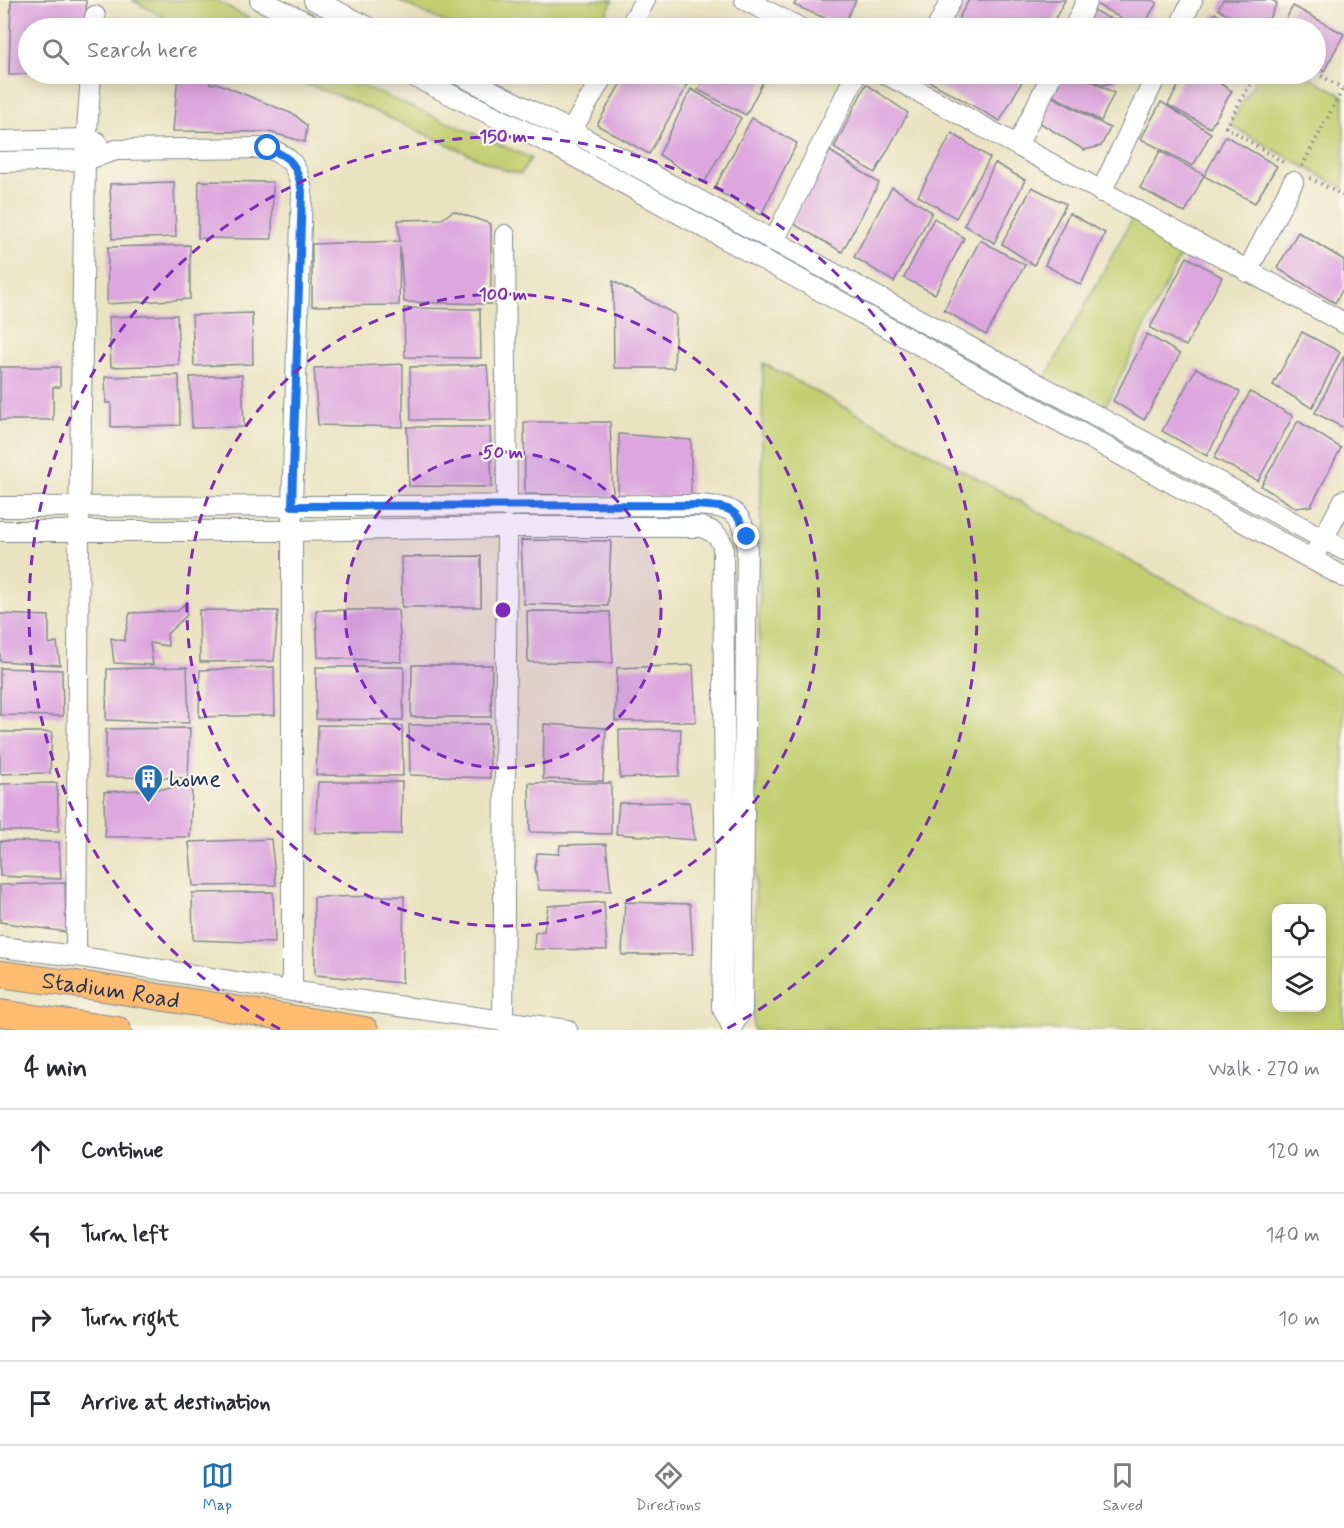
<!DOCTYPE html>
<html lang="en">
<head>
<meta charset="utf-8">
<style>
  body { margin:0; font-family:Mynerve,sans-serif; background:#f2f2f3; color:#2b2b33 }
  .controls { position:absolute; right:18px; bottom:18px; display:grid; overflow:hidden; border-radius:12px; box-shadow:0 3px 15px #0003 }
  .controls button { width:54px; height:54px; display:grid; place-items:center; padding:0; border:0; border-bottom:2px solid #e1e1e2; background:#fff; color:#2b2b33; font:30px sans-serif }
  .stop { position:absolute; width:18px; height:18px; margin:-14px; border:4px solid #1a73e8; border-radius:50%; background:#fff }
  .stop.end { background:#1a73e8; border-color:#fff; box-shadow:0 2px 6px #0008 }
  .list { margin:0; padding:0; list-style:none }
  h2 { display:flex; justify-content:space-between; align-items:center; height:78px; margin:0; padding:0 24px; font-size:26px }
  h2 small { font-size:20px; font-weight:400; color:#7c7c81 }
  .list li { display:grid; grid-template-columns:39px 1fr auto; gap:18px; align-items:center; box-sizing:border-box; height:84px; padding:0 24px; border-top:2px solid #e1e1e2 }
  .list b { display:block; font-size:22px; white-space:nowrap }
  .list em { font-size:20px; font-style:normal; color:#7c7c81 }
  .icon { flex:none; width:33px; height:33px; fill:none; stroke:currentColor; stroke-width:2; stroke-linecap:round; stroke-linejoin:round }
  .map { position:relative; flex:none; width:1344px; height:1030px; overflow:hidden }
  .search { position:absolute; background:#fff; box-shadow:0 3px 15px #0003; left:18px; right:18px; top:18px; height:66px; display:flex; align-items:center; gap:15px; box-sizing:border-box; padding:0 21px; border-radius:33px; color:#7c7c81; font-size:22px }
  .sheet { height:414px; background:#fff }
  nav { display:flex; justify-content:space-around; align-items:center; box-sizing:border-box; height:84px; border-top:2px solid #e1e1e2; background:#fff; font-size:16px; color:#7c7c81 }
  nav a { display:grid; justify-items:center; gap:3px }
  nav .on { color:#1f6fb2 }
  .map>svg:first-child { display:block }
</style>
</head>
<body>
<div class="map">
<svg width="1344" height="1030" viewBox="0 0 1344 1030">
  <rect width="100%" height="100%" fill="#fbf7ec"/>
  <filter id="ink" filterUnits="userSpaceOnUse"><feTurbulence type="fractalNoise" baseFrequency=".0167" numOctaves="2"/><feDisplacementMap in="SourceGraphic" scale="12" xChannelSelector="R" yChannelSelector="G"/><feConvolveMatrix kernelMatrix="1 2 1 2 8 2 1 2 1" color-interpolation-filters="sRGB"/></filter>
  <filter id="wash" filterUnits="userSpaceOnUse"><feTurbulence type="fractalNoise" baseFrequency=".008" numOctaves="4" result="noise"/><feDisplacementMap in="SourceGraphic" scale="24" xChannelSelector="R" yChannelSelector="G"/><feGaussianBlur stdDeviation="1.35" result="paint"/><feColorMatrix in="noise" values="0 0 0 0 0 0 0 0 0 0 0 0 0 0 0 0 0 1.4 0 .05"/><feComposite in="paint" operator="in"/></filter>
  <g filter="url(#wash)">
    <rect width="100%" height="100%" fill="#eae3c1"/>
    <g fill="#c2cf71" stroke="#6e7f68" stroke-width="1.5" fill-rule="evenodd">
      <polygon points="132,0 215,0 267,28 184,28"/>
      <polygon points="397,0 613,0 599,28 457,28"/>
      <polygon points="278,74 335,74 531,158 521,174 504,170 350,100"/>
      <polygon points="1259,74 1304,74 1344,96 1344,189 1230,125"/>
      <polygon points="1137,210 1188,240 1100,418 1041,386"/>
      <path d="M763,363L1344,676V1030H753ZM1276,908H1322V1008H1276Z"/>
    </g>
    <g id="blocks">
      <g fill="#dda6de">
        <polygon points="11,0 85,0 86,1 86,28 28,28 28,74 9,75"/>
        <polygon points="797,0 856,0 843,26 794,5"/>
        <polygon points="969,0 1065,0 1050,28 965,28 956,23"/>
        <polygon points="1089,0 1152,0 1157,3 1142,28 1138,28"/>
        <polygon points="1223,0 1272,0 1277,3 1264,28 1248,28 1218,9"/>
        <polygon points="1293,6 1344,34 1324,71 1316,66 1316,28 1281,28"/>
        <polygon points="1093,10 1128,28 1083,28"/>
        <polygon points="1215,13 1240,28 1206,28"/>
        <polygon points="178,74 208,75 210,84 217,83 295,115 307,126 305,142 269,132 173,131"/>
        <polygon points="626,74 665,74 687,86 649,154 597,125"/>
        <polygon points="706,74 767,74 746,115 698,90"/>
        <polygon points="928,74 1026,74 1000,121 925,79"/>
        <polygon points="1059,74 1079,74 1114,93 1101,121 1050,94"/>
        <polygon points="1084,74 1120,74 1116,82 1102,85"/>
        <polygon points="1185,74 1205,74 1232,91 1210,128 1168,105"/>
        <polygon points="1235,74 1249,74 1245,80"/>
        <polygon points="866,84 908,113 875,173 834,148"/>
        <polygon points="691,89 741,118 704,183 659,155"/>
        <polygon points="1051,96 1110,128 1101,146 1084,150 1037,121"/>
        <polygon points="1161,102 1211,133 1193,166 1141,139"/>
        <polygon points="752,118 797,143 761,215 714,189"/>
        <polygon points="952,133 990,158 956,218 918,196"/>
        <polygon points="1226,136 1277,166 1255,203 1204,176"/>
        <polygon points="830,151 879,183 842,252 792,223"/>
        <polygon points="1160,151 1204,175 1185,213 1140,188"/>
        <polygon points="995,163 1025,180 994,243 964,225"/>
        <polygon points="199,181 273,182 272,239 198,238"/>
        <polygon points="174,182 176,237 112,239 110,184"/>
        <polygon points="892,187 932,212 894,282 854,257"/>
        <polygon points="1032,187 1066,204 1034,265 1002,244"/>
        <polygon points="453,211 491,224 491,304 404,302 400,246 399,305 312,306 312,244 400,241 398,220 442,219"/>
        <polygon points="1069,213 1105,233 1081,285 1045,265"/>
        <polygon points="934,218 964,238 935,294 904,278"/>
        <polygon points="1298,232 1344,260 1344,287 1335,303 1277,268"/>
        <polygon points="980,240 1025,265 986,335 944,310"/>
        <polygon points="190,245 190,299 107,304 108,247"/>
        <polygon points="1187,257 1222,277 1186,346 1150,328"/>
        <polygon points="613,281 676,315 674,368 614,368"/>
        <polygon points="404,308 480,309 481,358 405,357"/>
        <polygon points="252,313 253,364 194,366 192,315"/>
        <polygon points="177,315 179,365 111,367 109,317"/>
        <polygon points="1302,332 1340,352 1312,408 1273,385"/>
        <polygon points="1147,334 1180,354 1144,420 1113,401"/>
        <polygon points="1344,356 1344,428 1315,413"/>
        <polygon points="403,364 403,427 318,425 314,368"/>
        <polygon points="487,365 491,420 411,420 410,367"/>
        <polygon points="0,367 60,367 60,387 53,387 53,420 0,420"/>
        <polygon points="1196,368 1240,392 1207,456 1162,431"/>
        <polygon points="179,375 180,425 111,427 111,403 106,403 105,377"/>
        <polygon points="242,375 244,427 192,428 190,377"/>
        <polygon points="1250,392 1293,416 1258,481 1214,458"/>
        <polygon points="1298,421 1341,448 1311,506 1296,508 1261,486"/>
        <polygon points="524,422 610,422 613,496 525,494"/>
        <polygon points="407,427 490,427 492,487 409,486"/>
        <polygon points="619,434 691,440 691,500 618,494"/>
        <polygon points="521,540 611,541 608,606 524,604"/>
        <polygon points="481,556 481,607 402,607 401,557"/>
        <polygon points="184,604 187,615 167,634 168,646 150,643 153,665 114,663 111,638 124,641 130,613 177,611"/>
        <polygon points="199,610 278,611 274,661 200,662"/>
        <polygon points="316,610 398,610 402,662 318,657"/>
        <polygon points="527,611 610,612 613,663 528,662"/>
        <polygon points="0,614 49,616 49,644 57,642 60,665 0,661"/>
        <polygon points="412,665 492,665 491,717 411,717"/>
        <polygon points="693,665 696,722 615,721 617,668"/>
        <polygon points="187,667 189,723 106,720 107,669"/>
        <polygon points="274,667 275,715 199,717 200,670"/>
        <polygon points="316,667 404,667 403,720 316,719"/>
        <polygon points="0,668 62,670 63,716 0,715"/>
        <polygon points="489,724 490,778 410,775 409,725"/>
        <polygon points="544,724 606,728 603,781 543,779"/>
        <polygon points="318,725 402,726 403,776 316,775"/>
        <polygon points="190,728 188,778 106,777 106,729"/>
        <polygon points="681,729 679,776 620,778 619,730"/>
        <polygon points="0,732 52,732 50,773 0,774"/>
        <polygon points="318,782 402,782 401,834 315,833"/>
        <polygon points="57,783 59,831 0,831 0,784"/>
        <polygon points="529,783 611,783 611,834 530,832"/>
        <polygon points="192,787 190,837 105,837 104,792"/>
        <polygon points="689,802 695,840 616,834 619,803"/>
        <polygon points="271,839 276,885 193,886 189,842"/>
        <polygon points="0,841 59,842 61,879 0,876"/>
        <polygon points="606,844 611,891 539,890 535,868 537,853 559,854 560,845"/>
        <polygon points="65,883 66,932 0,922 0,885"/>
        <polygon points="273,892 275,943 193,940 192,893"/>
        <polygon points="404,896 402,983 315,975 314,897"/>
        <polygon points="604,902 607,950 534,949 535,933 544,931 548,906"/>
        <polygon points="625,902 690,904 693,954 622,955"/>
      </g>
    </g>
  </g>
  <g filter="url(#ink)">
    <use href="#blocks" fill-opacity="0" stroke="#828990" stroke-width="1.5"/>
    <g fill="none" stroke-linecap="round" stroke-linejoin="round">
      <defs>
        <g id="minor">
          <polyline points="260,0 318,28"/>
          <polyline points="314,0 370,28"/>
          <polyline points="745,0 800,28"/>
          <polyline points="95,28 95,16"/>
          <polyline points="629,28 645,0"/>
          <polyline points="937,28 951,0"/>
          <polyline points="1074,28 1087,0"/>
          <polyline points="1179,28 1192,0"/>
          <polyline points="409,74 561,149 1344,577"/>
          <polyline points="458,74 571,131 1344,550"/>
          <polyline points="886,74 1344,323"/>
          <polyline points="0,141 87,139 97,142"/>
          <polyline points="565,142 604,74"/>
          <polyline points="1018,144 1052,74"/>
          <path d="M0,162L85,160L116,150L268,148C292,158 297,165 302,191L292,506V991"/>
          <polyline points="1101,192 1157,74"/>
          <polyline points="505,235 507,507"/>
          <polyline points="774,241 856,74"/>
          <polyline points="1247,272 1293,182"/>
          <path d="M0,507L697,505C727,508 738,505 747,537L742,1010L732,1026"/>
          <path d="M0,531H292L507,527H701C713,531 718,534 723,546L725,824L722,1007L732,1026V1030"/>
          <polyline points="1317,550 1344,500"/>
          <polyline points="0,947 76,956 292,991 567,1030"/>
          <polyline points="76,956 79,530 85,160 91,74"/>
          <polyline points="503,1022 507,527"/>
        </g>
        <g id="major">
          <path id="s1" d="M0,974L97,987L365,1030"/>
          <polyline points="0,1013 118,1030"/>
        </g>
      </defs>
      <use href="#minor" stroke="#828990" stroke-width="22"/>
      <use href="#major" stroke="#828990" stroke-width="28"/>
      <g stroke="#828990" stroke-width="4" stroke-dasharray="1.5 4.5" stroke-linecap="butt">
        <polyline points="1316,73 1343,88"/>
        <polyline points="1256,74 1226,127 1286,164"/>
        <polyline points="1302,166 1344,87"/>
        <polyline points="1310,178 1344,196"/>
      </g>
      <use href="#minor" stroke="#fff" stroke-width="20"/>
      <use href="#major" stroke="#febc70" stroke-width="26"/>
    </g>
  </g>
  <g fill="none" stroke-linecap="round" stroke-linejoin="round" filter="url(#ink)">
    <path stroke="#1a73e8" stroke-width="8" d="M268,148C292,158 297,165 302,191L292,506L698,505C727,508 738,505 747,537"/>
  </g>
  <circle cx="503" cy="610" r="158" fill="#7b2cbf" fill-opacity=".12"/>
  <g fill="none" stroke="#7b2cbf" stroke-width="3" stroke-dasharray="10 8">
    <circle cx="503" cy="610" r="158"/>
    <circle cx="503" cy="610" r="316"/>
    <path d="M280 1029A474 474 0 1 1 726 1029"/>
  </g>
  <defs>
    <symbol id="building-pin" viewBox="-11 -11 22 30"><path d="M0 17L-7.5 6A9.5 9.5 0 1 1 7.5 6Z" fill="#1f6fb2" stroke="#fbf7ec"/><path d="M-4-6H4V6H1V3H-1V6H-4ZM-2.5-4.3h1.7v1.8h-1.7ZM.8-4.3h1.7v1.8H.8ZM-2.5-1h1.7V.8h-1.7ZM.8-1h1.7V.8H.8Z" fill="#fff"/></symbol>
  </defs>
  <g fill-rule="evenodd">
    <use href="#building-pin" x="132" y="762" width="33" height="45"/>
  </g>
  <g text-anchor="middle" stroke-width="4.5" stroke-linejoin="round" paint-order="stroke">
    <g font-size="24" fill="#1b2f5e" stroke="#fbf7ec" text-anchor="start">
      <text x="169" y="786">home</text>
    </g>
    <g font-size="24" fill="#1b2f5e" stroke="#fbf7ec">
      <text dy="8" stroke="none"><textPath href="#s1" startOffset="112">Stadium Road</textPath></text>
    </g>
  </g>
  <circle cx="503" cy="610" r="9" fill="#7b2cbf" stroke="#fbf7ec" stroke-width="3"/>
  <g font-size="18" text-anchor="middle" font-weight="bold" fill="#7b2cbf" stroke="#fbf7ec" stroke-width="4.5" stroke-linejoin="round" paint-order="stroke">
    <text x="503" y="142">150 m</text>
    <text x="503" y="300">100 m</text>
    <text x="503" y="458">50 m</text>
  </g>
</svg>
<div class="controls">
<button><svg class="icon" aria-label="locate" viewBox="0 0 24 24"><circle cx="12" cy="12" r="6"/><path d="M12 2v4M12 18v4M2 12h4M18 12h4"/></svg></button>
<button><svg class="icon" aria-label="layers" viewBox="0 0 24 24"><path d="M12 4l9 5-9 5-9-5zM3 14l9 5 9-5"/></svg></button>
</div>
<div class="stop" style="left:268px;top:148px"></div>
<div class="stop end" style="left:747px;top:537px"></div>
<div class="search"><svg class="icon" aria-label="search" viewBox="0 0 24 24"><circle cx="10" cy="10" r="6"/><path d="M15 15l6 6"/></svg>Search here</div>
</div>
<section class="sheet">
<h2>4 min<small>Walk · 270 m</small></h2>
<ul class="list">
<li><svg class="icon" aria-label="ahead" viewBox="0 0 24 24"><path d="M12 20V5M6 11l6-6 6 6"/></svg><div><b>Continue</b></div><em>120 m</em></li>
<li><svg class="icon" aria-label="left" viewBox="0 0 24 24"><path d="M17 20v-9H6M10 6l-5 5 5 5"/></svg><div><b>Turn left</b></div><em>140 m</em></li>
<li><svg class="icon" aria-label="right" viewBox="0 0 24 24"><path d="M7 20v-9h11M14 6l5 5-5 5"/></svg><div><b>Turn right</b></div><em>10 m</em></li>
<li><svg class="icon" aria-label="arrive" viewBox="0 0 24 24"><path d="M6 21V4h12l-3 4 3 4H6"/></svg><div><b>Arrive at destination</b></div></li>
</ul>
</section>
<nav>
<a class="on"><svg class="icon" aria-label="map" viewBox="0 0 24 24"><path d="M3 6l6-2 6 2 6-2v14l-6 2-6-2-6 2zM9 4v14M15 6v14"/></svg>Map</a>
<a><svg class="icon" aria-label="directions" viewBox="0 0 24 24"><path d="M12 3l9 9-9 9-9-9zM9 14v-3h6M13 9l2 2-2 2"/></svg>Directions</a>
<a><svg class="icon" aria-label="saved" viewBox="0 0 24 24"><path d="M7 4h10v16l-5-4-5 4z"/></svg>Saved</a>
</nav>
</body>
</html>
